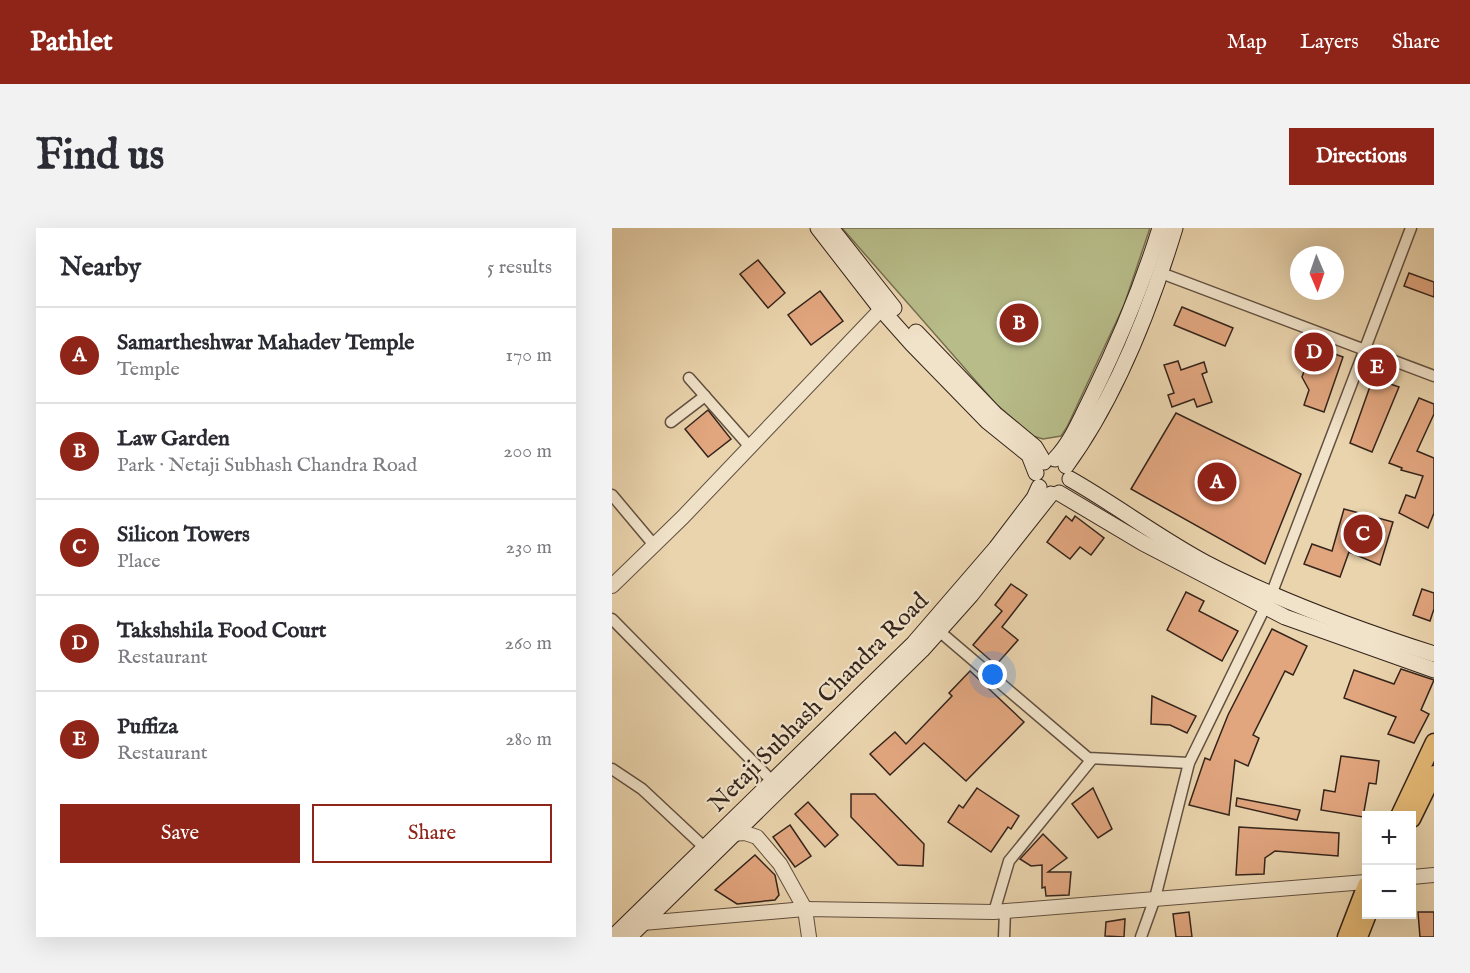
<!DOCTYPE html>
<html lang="en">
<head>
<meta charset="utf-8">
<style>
  body { margin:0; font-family:"IM FELL English",serif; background:#f2f2f3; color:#2b2b33 }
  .controls { position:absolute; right:18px; bottom:18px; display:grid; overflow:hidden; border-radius:0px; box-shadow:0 6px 24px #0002 }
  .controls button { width:54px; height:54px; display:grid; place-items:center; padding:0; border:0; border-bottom:2px solid #e1e1e2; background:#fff; color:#2b2b33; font:30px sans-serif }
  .compass { position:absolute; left:678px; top:18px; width:54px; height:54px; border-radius:50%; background:#fff; box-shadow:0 6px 24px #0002; rotate:178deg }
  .you { position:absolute; left:381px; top:447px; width:21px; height:21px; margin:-15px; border:4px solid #fff; border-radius:50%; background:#1a73e8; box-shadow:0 0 0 9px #1a73e833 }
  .badge { display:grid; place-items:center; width:39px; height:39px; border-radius:50%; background:#8f2418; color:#fff; font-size:20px; font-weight:700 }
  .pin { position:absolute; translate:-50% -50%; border:3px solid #fff; box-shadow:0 2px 6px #0006 }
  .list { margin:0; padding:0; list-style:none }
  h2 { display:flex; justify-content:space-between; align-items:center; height:78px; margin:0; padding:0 24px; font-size:26px }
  h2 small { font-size:20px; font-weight:400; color:#7c7c81 }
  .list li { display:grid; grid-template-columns:39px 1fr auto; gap:18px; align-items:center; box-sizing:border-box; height:96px; padding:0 24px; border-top:2px solid #e1e1e2 }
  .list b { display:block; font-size:22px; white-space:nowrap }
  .list p { margin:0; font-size:20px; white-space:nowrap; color:#7c7c81 }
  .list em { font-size:20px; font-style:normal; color:#7c7c81 }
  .actions { display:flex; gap:12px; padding:18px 24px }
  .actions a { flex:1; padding:14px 0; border:2px solid #8f2418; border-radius:0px; text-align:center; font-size:21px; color:#8f2418 }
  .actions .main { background:#8f2418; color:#fff }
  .map { position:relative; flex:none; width:822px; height:709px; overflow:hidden; border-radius:0px }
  header { display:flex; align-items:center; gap:36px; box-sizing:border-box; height:84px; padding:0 30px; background:#8f2418; color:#fff }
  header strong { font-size:28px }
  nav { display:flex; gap:33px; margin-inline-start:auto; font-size:21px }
  .intro { display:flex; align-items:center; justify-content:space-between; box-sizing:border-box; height:144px; padding:0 36px }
  h1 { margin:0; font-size:42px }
  .button { padding:15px 27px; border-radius:0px; background:#8f2418; color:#fff; font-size:21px; font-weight:700 }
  main { display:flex; gap:36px; padding:0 36px }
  aside { flex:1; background:#fff; border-radius:0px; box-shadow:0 6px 24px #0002 }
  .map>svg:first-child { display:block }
</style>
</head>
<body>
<header>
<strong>Pathlet</strong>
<nav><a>Map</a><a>Layers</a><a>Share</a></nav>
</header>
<div class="intro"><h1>Find us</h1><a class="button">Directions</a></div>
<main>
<aside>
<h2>Nearby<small>5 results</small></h2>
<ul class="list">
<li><span class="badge">A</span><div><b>Samartheshwar Mahadev Temple</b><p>Temple</p></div><em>170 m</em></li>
<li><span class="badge">B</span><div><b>Law Garden</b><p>Park · Netaji Subhash Chandra Road</p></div><em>200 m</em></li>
<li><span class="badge">C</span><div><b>Silicon Towers</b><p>Place</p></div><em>230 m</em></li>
<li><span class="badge">D</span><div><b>Takshshila Food Court</b><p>Restaurant</p></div><em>260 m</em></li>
<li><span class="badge">E</span><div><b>Puffiza</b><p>Restaurant</p></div><em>280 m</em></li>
</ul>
<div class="actions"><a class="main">Save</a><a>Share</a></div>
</aside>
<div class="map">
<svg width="822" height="709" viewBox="0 0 822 709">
  <rect width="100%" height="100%" fill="#ead4ad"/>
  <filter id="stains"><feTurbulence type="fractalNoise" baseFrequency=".00333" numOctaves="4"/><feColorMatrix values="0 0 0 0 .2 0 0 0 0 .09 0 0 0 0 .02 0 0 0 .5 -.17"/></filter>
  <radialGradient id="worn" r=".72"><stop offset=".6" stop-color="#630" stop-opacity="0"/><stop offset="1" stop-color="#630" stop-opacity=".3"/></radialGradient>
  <polygon fill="#b7bc89" stroke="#767052" stroke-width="1.5" points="230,0 538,0 512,77 455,199 449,208 431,211 421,208 384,176"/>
  <g fill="#e2a67f" stroke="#34241b" stroke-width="1.5">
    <polygon points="146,32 173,65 156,80 128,46"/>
    <polygon points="797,45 822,54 822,69 792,58"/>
    <polygon points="208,63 231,93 199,117 176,87"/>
    <polygon points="570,79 621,100 613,118 562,97"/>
    <polygon points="701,118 731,129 712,184 692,177 697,162 690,149"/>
    <polygon points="566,133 569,142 592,134 595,144 590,146 600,174 585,179 582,171 560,179 556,167 562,165 552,137"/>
    <polygon points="761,150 787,159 760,224 738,215"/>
    <polygon points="807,170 822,176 822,186 805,223 822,230 822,285 816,300 787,285 794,267 803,270 811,248 789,242 790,240 777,235"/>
    <polygon points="96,182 119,211 96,229 73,201"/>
    <polygon points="564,185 689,246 653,336 519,261"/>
    <polygon points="732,281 781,294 768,337 737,324 728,349 692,336 700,316 720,323"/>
    <polygon points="454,288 460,293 463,288 492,310 479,327 468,319 458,331 435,314"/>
    <polygon points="399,356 415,367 390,399 406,412 384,437 361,417 390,383 383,377"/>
    <polygon points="810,361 822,365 822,381 818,393 801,387"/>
    <polygon points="574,364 592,373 587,383 626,403 610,433 555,402"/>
    <polygon points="660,401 695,418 681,447 673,443 641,507 647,510 636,538 623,532 617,587 577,577 593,530 598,532 616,487"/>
    <polygon points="789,441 822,452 809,482 817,486 802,515 776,506 784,489 732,470 742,442 782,456"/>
    <polygon points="358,443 412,494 354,553 312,515 278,547 258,526 283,504 294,516 340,468 337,465"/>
    <polygon points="540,468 584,488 575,505 558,497 539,496"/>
    <polygon points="729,528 767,533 764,556 757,555 751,589 709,582 712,562 723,564"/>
    <polygon points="365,560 407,588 399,601 396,599 379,624 336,594 347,577 351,580"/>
    <polygon points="481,560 500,601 486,610 460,576"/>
    <polygon points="239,566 263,566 312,616 311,638 286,637 239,589"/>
    <polygon points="625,570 688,582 685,592 624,578"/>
    <polygon points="196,574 226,607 213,619 183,586"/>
    <polygon points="178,597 199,628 183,639 161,609"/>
    <polygon points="627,599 727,605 726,628 663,623 653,630 652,646 624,647"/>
    <polygon points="431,606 455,630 436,644 459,644 457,667 434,668 433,659 430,660 430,637 419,638 408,631"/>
    <polygon points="143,627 163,647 167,667 163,672 125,676 103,662"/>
    <polygon points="577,684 580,709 564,709 561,686"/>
    <polygon points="806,684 822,684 822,709 808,709"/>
    <polygon points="513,691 512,709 493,708 494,694"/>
  </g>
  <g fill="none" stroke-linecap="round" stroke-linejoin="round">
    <defs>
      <g id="minor">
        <polyline points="549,45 822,148"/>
        <polyline points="77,150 138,219"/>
        <polyline points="59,194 93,168"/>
        <polyline points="0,267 42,317"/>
        <polyline points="0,391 159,552"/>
        <polyline points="327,403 476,530 577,535"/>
        <polyline points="0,541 30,561 92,619"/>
        <polyline points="382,684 397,633 480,531"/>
        <polyline points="392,709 393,683"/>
        <polyline points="529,709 543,670 577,535 659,367 799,0"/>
      </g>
      <g id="tertiary">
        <polyline points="0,358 71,289 276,74"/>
        <polyline points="120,606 133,605 145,609 168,636 193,681 197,709"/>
        <polyline points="800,649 822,647"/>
        <polyline points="31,695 193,681 382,684 754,654"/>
      </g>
      <g id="secondary">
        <polyline points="206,0 268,80 300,116 376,194 417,227 424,245"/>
        <polyline points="219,0 282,80"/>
        <polyline points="304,104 383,186 423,219 432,234"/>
        <path d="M443,231C460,213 469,190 480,168C507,113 530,58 548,0"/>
        <path d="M454,238C503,171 539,79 563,0"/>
        <path d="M458,251C504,277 547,310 594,335C667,373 744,401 822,426"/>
        <polyline points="447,265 531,315 673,389 822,442"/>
        <polyline points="1,709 302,415 384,320 422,270 427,259"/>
        <polyline points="17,709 310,422 359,367 439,266"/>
      </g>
      <g id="primary">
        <polyline points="787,588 822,514"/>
        <polyline points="800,591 822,546"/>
        <polyline points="734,709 754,657"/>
        <polyline points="747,709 756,686"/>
      </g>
    </defs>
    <use href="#minor" stroke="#625040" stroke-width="13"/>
    <use href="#tertiary" stroke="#625040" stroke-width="16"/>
    <use href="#secondary" stroke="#34241b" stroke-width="17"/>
    <use href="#primary" stroke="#34241b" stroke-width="19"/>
    <use href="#minor" stroke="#f1e3ca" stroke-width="10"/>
    <use href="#tertiary" stroke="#f1e3ca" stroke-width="14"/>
    <use href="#secondary" stroke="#f1e3ca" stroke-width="15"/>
    <use href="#primary" stroke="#e5ba76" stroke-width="16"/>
  </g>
  <g text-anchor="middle" stroke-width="4.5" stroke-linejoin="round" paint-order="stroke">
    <g font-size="24" fill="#34241b" stroke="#f1e3ca">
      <text transform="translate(206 474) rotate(-45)" y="8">Netaji Subhash Chandra Road</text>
    </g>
  </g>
  <rect width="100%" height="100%" filter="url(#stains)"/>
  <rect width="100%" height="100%" fill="url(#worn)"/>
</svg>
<div class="controls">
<button>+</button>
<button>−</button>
</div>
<svg class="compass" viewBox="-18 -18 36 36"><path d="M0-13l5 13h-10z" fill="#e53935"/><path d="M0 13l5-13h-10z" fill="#7c7c81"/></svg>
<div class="you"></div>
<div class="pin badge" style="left:605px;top:254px">A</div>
<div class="pin badge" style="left:407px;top:95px">B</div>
<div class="pin badge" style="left:751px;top:306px">C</div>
<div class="pin badge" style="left:702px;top:124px">D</div>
<div class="pin badge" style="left:765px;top:139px">E</div>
</div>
</main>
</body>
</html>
